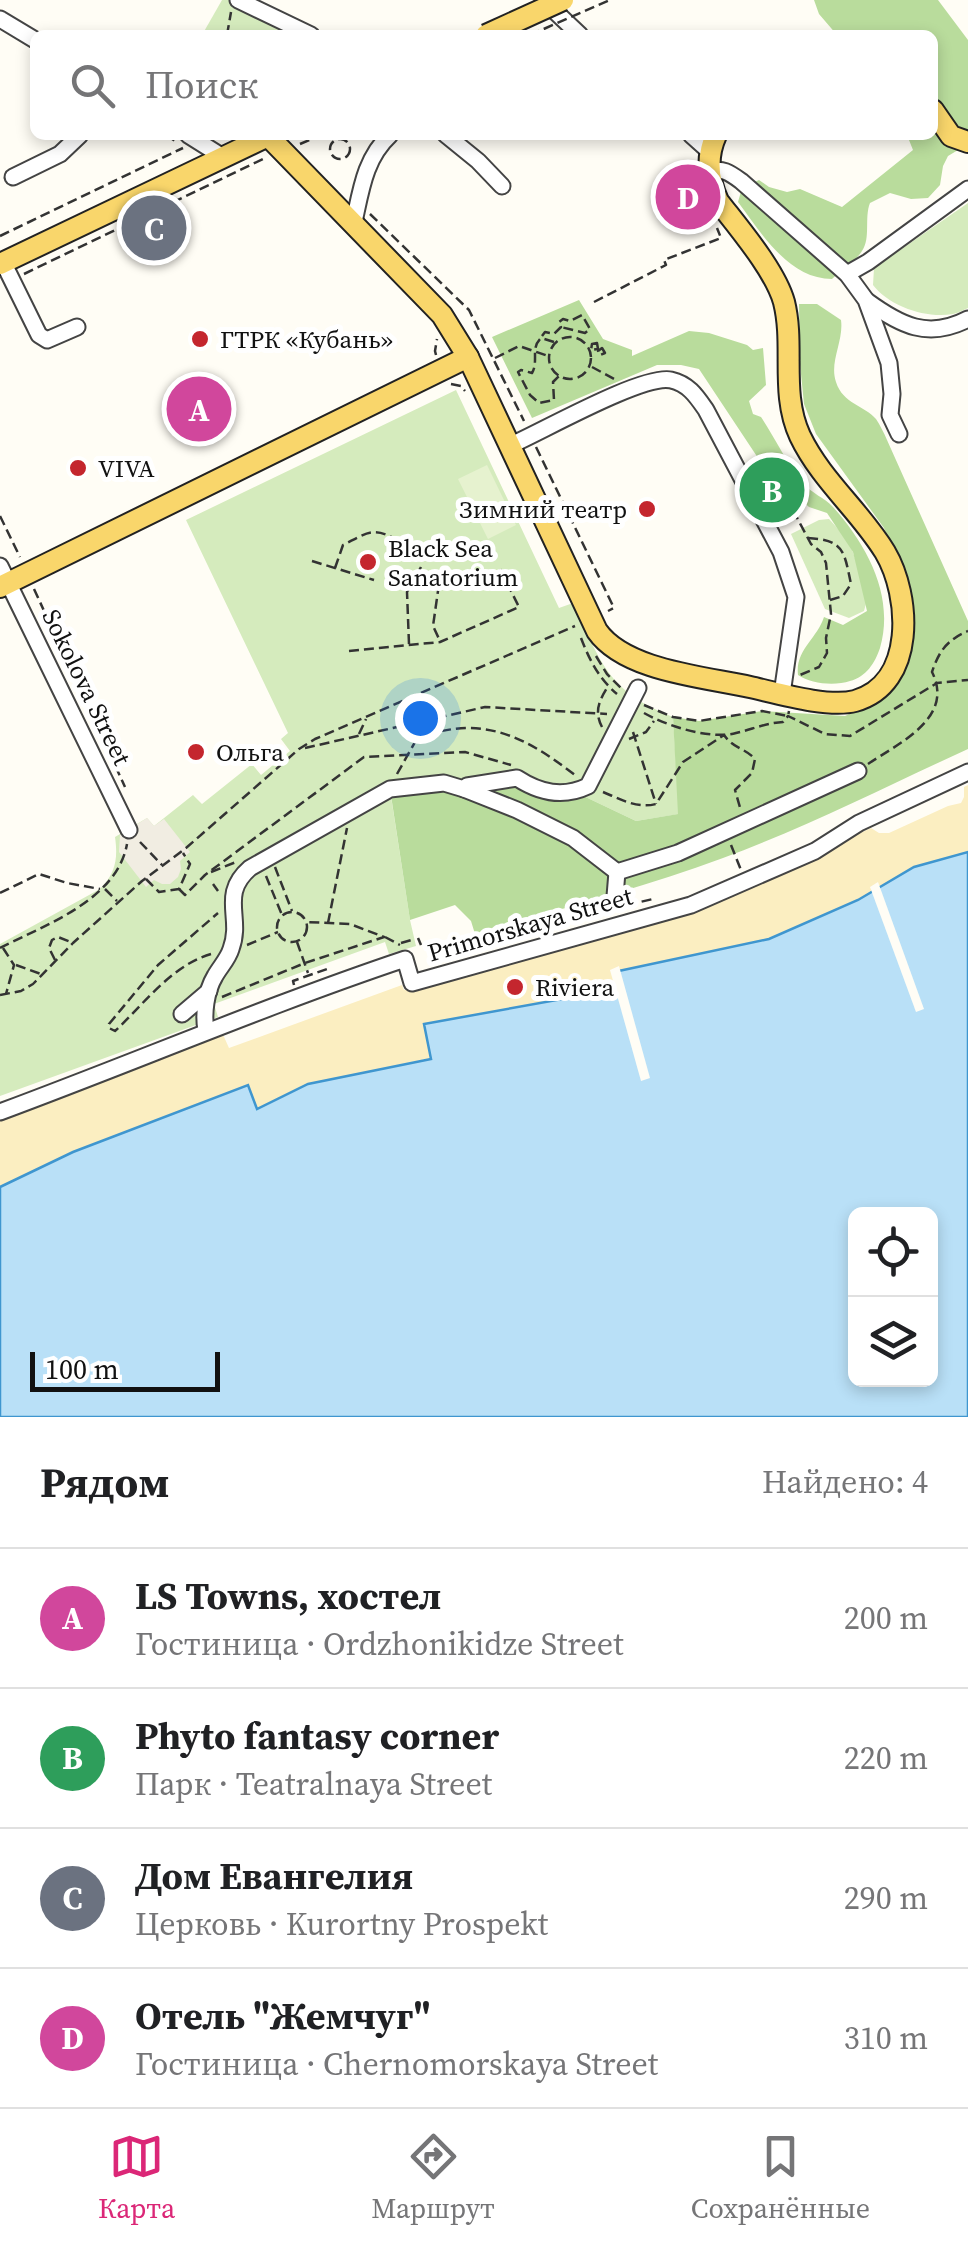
<!DOCTYPE html>
<html lang="ru">
<head>
<meta charset="utf-8">
<style>
  body { margin:0; font-family:"Source Serif 4",serif; background:#f6f6f6; color:#202124 }
  .controls { position:absolute; right:30px; bottom:30px; display:grid; overflow:hidden; border-radius:15px; box-shadow:0 5px 15px #0003 }
  .controls button { width:90px; height:90px; display:grid; place-items:center; padding:0; border:0; border-bottom:2px solid #e0e0e0; background:#fff; color:#202124; font:50px sans-serif }
  .scale { position:absolute; left:30px; bottom:25px; width:190px; box-sizing:border-box; padding-left:10px; border:5px solid #111; border-top:0; font-size:28px; line-height:35px; white-space:nowrap; color:#111; -webkit-text-stroke:8px #fff; paint-order:stroke }
  .you { position:absolute; left:420px; top:718px; width:35px; height:35px; margin:-25px; border:8px solid #fff; border-radius:50%; background:#1a73e8; box-shadow:0 0 0 15px #1a73e833 }
  .badge { display:grid; place-items:center; width:65px; height:65px; border-radius:50%; background:#db2777; color:#fff; font-size:32px; font-weight:700 }
  .pin { position:absolute; translate:-50% -50%; border:5px solid #fff; box-shadow:0 2px 10px #0006 }
  .list { margin:0; padding:0; list-style:none }
  h2 { display:flex; justify-content:space-between; align-items:center; height:130px; margin:0; padding:0 40px; font-size:42px }
  h2 small { font-size:32px; font-weight:400; color:#757577 }
  .list li { display:grid; grid-template-columns:65px 1fr auto; gap:30px; align-items:center; box-sizing:border-box; height:140px; padding:0 40px; border-top:2px solid #e0e0e0 }
  .list b { display:block; font-size:38px; white-space:nowrap }
  .list p { margin:0; font-size:32px; white-space:nowrap; color:#757577 }
  .list em { font-size:32px; font-style:normal; color:#757577 }
  .icon { flex:none; width:55px; height:55px; fill:none; stroke:currentColor; stroke-width:2; stroke-linecap:round; stroke-linejoin:round }
  .map { position:relative; flex:none; width:968px; height:1417px; overflow:hidden }
  .search { position:absolute; background:#fff; box-shadow:0 5px 15px #0003; left:30px; right:30px; top:30px; height:110px; display:flex; align-items:center; gap:25px; box-sizing:border-box; padding:0 35px; border-radius:15px; color:#757577; font-size:38px }
  .sheet { height:690px; background:#fff }
  nav { display:flex; justify-content:space-around; align-items:center; box-sizing:border-box; height:140px; border-top:2px solid #e0e0e0; background:#fff; font-size:28px; color:#757577 }
  nav a { display:grid; justify-items:center; gap:5px }
  nav .on { color:#db2777 }
  .map>svg:first-child { display:block }
</style>
</head>
<body>
<div class="map">
<svg width="968" height="1417" viewBox="0 0 968 1417">
  <rect width="100%" height="100%" fill="#fffdf5"/>
  <g fill="#d5ebbd">
    <polygon points="222,0 231,0 305,35 202,35"/>
    <path d="M968,203V308C963,310 958,313 953,314C926,319 889,306 873,285L874,268Z"/>
    <path d="M456,390L559,608L573,603C601,662 607,691 673,717L679,814L636,821L575,792L390,790L410,920L416,946L389,954L385,942L214,1004L218,1017L0,1096V944L100,889C116,873 118,858 115,837L147,818L154,826L193,795L202,804L252,764L261,775L290,751L281,739L288,733L186,520Z"/>
    <polygon points="764,465 803,502 771,523 747,477"/>
    <polygon points="829,519 849,541 868,596 864,611 849,618 825,609 791,534 819,520"/>
  </g>
  <g fill="#b9dc9c">
    <path d="M814,0H938L968,40V144L948,156L943,166L940,185L928,198L911,199L890,193L870,203C864,218 871,238 862,251C856,261 841,270 832,279C789,279 761,233 738,202L742,188L759,180L769,187L787,192L800,189L842,207L913,150L907,135H933V35H837L819,14Z"/>
    <path d="M579,300L603,339L632,350V356L689,331L709,333L747,345L753,350L763,348L766,385L749,401L753,414L761,417C775,438 787,464 803,483C811,493 825,498 833,507C867,545 895,596 880,648C875,663 866,677 850,681C835,686 811,684 798,675C795,650 817,639 824,617L843,625L867,611L853,552L827,513L809,507L760,461L699,369L681,365H657L532,418L492,337Z"/>
    <path d="M799,304H817L841,320C844,341 829,362 836,382C843,404 864,405 876,419C880,425 884,433 887,440L968,621V749C887,786 807,827 723,858C642,888 557,910 475,934L471,921L455,905L410,920L390,789L517,778L575,792L636,821L678,814L673,717L699,721L762,711L845,716L872,704L891,690L907,665L911,627L894,553L884,528L816,434L804,404L800,364Z"/>
  </g>
  <polygon fill="#fbeec1" points="968,785 968,852 914,867 858,900 769,939 615,972 619,989 425,1024 431,1058 308,1084 256,1109 247,1085 73,1152 0,1187 0,1116 220,1028 229,1048 402,985 404,990 693,909 871,828 879,833 889,833 948,806 961,803 964,797 964,787"/>
  <polygon fill="#e6f2cf" points="487,465 516,525 488,539 458,479"/>
  <polygon fill="#f1ede2" points="147,818 154,826 164,819 190,852 180,861 181,869 178,877 170,884 162,884 154,880 146,887 119,852 120,835"/>
  <path fill="#b9e0f7" stroke="#3f96cf" stroke-width="2.5" fill-rule="evenodd" d="M968,852V1417H0V1187L73,1152L248,1085L257,1109L308,1084L431,1059L424,1024L618,989L614,972L769,939L858,900L914,867ZM856,1214H930V1380H856Z"/>
  <g fill="#fffdf5">
    <polygon points="878,882 924,1009 916,1012 870,887"/>
    <polygon points="619,966 650,1078 641,1081 610,970"/>
  </g>
  <g fill="none" stroke-linecap="round" stroke-linejoin="round">
    <defs>
      <g id="minor">
        <polyline points="238,0 311,35"/>
        <polyline points="543,0 580,35"/>
        <polyline points="0,19 35,40"/>
        <polyline points="188,135 223,157"/>
        <polyline points="446,135 478,161 502,186"/>
        <polyline points="691,135 710,152"/>
        <path d="M709,172C722,167 730,173 741,181L847,274L866,300L889,363L892,394L890,415L899,434"/>
        <polyline points="13,177 60,154 80,135"/>
        <path d="M354,222C361,190 365,158 390,135"/>
        <polyline points="3,262 39,335 47,340 77,327"/>
        <polyline points="847,274 868,262 968,189"/>
        <path d="M867,301C900,325 928,340 968,319"/>
        <path d="M511,445C543,431 643,374 671,380C689,384 697,397 706,410L781,552L796,597L782,694"/>
        <polyline points="0,566 129,830"/>
        <polyline points="464,789 517,810 573,838 617,872 678,853 858,771"/>
        <polyline points="615,896 617,872"/>
        <polyline points="182,1014 209,991"/>
        <path d="M206,1030C203,1014 206,991 215,976C220,967 228,959 231,949C243,917 219,895 250,868L390,789L444,783L464,789L467,786L517,778C540,793 563,798 588,786L638,688"/>
        <path d="M0,1112C135,1062 268,1005 405,959L412,983L691,905L815,851L859,823L968,772"/>
      </g>
      <g id="major">
        <polyline points="933,110 951,136 968,142"/>
        <path d="M268,136L442,315L468,357L597,631C625,671 705,677 750,687C777,693 828,708 855,701C916,684 911,596 885,552C860,511 821,480 800,436C780,393 795,346 784,302C775,270 738,227 718,201C708,179 706,157 716,135"/>
        <polyline points="0,264 270,135"/>
        <polyline points="0,587 468,357"/>
      </g>
    </defs>
    <use href="#minor" stroke="#444" stroke-width="19"/>
    <use href="#major" stroke="#222" stroke-width="24"/>
    <g stroke="#333" stroke-width="2.5" stroke-dasharray="10 5" stroke-linecap="butt">
      <polyline points="227,35 231,12"/>
      <polyline points="166,135 175,141"/>
      <circle cx="340" cy="149" r="10"/>
      <polyline points="219,139 227,135"/>
      <polyline points="300,144 321,135"/>
      <polyline points="370,214 469,310 524,421"/>
      <polyline points="0,236 183,148"/>
      <polyline points="24,274 265,158"/>
      <polyline points="594,302 666,265 664,260 721,238 717,228"/>
      <polyline points="542,336 545,332 554,334 561,327 559,322 563,319 570,321 582,315 590,329 585,333 561,327"/>
      <circle cx="570" cy="358" r="21"/>
      <path d="M554,342L541,338C530,348 539,361 532,373L521,370L518,372L530,395L539,403L554,400L553,382L559,376"/>
      <polygon points="597,343 598,349 591,350 592,344"/>
      <polygon points="602,348 605,353 600,355 598,351"/>
      <polyline points="436,355 435,351 437,339"/>
      <polyline points="495,358 519,346 548,356"/>
      <polyline points="592,367 616,380"/>
      <polyline points="451,384 461,386 465,391"/>
      <polyline points="536,447 614,608 608,611"/>
      <polyline points="768,493 795,514 811,544 821,552 826,563 831,614 826,638 827,653 819,667 800,675"/>
      <polyline points="0,516 20,557"/>
      <path d="M808,538C845,540 844,552 851,584L843,596L830,600"/>
      <polyline points="312,561 374,580"/>
      <path d="M335,568L343,545C367,533 373,526 397,540"/>
      <polyline points="439,584 433,626 440,641"/>
      <polyline points="34,589 125,787"/>
      <path d="M581,638C589,659 599,679 617,694"/>
      <polyline points="409,644 407,592 421,567"/>
      <polyline points="349,651 440,642 519,607 500,569 486,576 471,570"/>
      <polyline points="596,656 607,674 622,689"/>
      <path d="M401,702L419,735C435,733 451,728 467,728C510,728 542,750 575,775"/>
      <polyline points="644,705 673,717 699,721 762,711 788,716 789,711"/>
      <path d="M644,713C667,726 710,740 736,733C753,729 766,723 783,722L788,716L825,734L850,736L937,683L968,680"/>
      <path d="M602,727C594,712 599,701 607,688"/>
      <polyline points="633,732 656,804"/>
      <polyline points="359,734 366,719"/>
      <polyline points="629,739 646,732 654,721"/>
      <polyline points="305,748 485,707 607,714"/>
      <path d="M868,764C899,743 955,718 932,672C939,651 947,640 968,631"/>
      <polyline points="397,774 419,735"/>
      <path d="M603,792C620,799 637,809 656,804L683,762L724,735C734,749 745,748 755,759L752,773L735,790L741,811"/>
      <polyline points="140,842 162,865"/>
      <polyline points="731,845 741,870"/>
      <polyline points="275,867 292,911"/>
      <polyline points="211,872 236,862"/>
      <polyline points="266,876 282,915"/>
      <polyline points="146,879 159,892 179,889 190,864 183,853"/>
      <polyline points="213,884 218,891"/>
      <polyline points="105,889 117,901"/>
      <polyline points="179,889 185,895 205,875 364,757 465,752 511,765"/>
      <polyline points="0,893 39,874 67,883 100,889"/>
      <polyline points="627,905 653,899"/>
      <circle cx="292" cy="927" r="15"/>
      <polyline points="328,923 347,828"/>
      <polyline points="385,937 400,945"/>
      <polyline points="418,938 421,945"/>
      <polyline points="297,942 308,973"/>
      <polyline points="401,943 415,939"/>
      <polyline points="247,945 278,932"/>
      <path d="M0,948C45,925 117,900 127,844"/>
      <polyline points="3,948 14,965 6,994"/>
      <path d="M211,954C172,965 143,1005 115,1031L109,1028V1024L158,965L218,913"/>
      <polyline points="55,960 49,948 52,940 58,937 73,943"/>
      <polyline points="16,965 41,974"/>
      <polyline points="294,985 293,981 327,969"/>
      <polyline points="0,995 21,991 33,984 73,943 142,881 186,848 299,749 315,739 575,626"/>
      <polyline points="222,997 305,963 384,937 350,924 306,922"/>
    </g>
    <use href="#minor" stroke="#fff" stroke-width="15"/>
    <use href="#major" stroke="#f9d66b" stroke-width="20"/>
    <defs>
      <polyline id="major-bridge" points="486,35 563,0"/>
    </defs>
    <use href="#major-bridge" stroke="#222" stroke-width="24" stroke-linecap="butt"/>
    <polyline stroke="#333" stroke-width="2.5" stroke-dasharray="10 5" stroke-linecap="butt" points="530,35 610,0"/>
    <use href="#major-bridge" stroke="#f9d66b" stroke-width="20"/>
  </g>
  <g fill="#c4262e" stroke="#fff" stroke-width="4">
    <circle cx="200" cy="339" r="10"/>
    <circle cx="78" cy="468" r="10"/>
    <circle cx="647" cy="509" r="10"/>
    <circle cx="368" cy="562" r="10"/>
    <circle cx="196" cy="752" r="10"/>
    <circle cx="515" cy="987" r="10"/>
  </g>
  <g text-anchor="middle" stroke-width="10" stroke-linejoin="round" paint-order="stroke">
    <g font-size="25" fill="#111" stroke="#fff" text-anchor="start">
      <text x="220" y="348">ГТРК «Кубань»</text>
      <text x="98" y="477">VIVA</text>
      <text x="627" y="518" text-anchor="end">Зимний театр</text>
      <text x="388" y="557">Black Sea<tspan x="388" dy="29">Sanatorium</tspan></text>
      <text x="216" y="761">Ольга</text>
      <text x="535" y="996">Riviera</text>
    </g>
    <g font-size="25" fill="#111" stroke="#fff">
      <text transform="translate(87 687) rotate(64)" y="9">Sokolova Street</text>
      <text transform="translate(530 924) rotate(-16)" y="9">Primorskaya Street</text>
    </g>
  </g>
</svg>
<div class="controls">
<button><svg class="icon" aria-label="locate" viewBox="0 0 24 24"><circle cx="12" cy="12" r="6"/><path d="M12 2v4M12 18v4M2 12h4M18 12h4"/></svg></button>
<button><svg class="icon" aria-label="layers" viewBox="0 0 24 24"><path d="M12 4l9 5-9 5-9-5zM3 14l9 5 9-5"/></svg></button>
</div>
<div class="scale">100 m</div>
<div class="you"></div>
<div class="pin badge" style="left:199px;top:409px;background:#d1479c">A</div>
<div class="pin badge" style="left:772px;top:490px;background:#2e9e5b">B</div>
<div class="pin badge" style="left:154px;top:228px;background:#6b7280">C</div>
<div class="pin badge" style="left:688px;top:197px;background:#d1479c">D</div>
<div class="search"><svg class="icon" aria-label="search" viewBox="0 0 24 24"><circle cx="10" cy="10" r="6"/><path d="M15 15l6 6"/></svg>Поиск</div>
</div>
<section class="sheet">
<h2>Рядом<small>Найдено: 4</small></h2>
<ul class="list">
<li><span class="badge" style="background:#d1479c">A</span><div><b>LS Towns, хостел</b><p>Гостиница · Ordzhonikidze Street</p></div><em>200 m</em></li>
<li><span class="badge" style="background:#2e9e5b">B</span><div><b>Phyto fantasy corner</b><p>Парк · Teatralnaya Street</p></div><em>220 m</em></li>
<li><span class="badge" style="background:#6b7280">C</span><div><b>Дом Евангелия</b><p>Церковь · Kurortny Prospekt</p></div><em>290 m</em></li>
<li><span class="badge" style="background:#d1479c">D</span><div><b>Отель &quot;Жемчуг&quot;</b><p>Гостиница · Chernomorskaya Street</p></div><em>310 m</em></li>
</ul>
</section>
<nav>
<a class="on"><svg class="icon" aria-label="map" viewBox="0 0 24 24"><path d="M3 6l6-2 6 2 6-2v14l-6 2-6-2-6 2zM9 4v14M15 6v14"/></svg>Карта</a>
<a><svg class="icon" aria-label="directions" viewBox="0 0 24 24"><path d="M12 3l9 9-9 9-9-9zM9 14v-3h6M13 9l2 2-2 2"/></svg>Маршрут</a>
<a><svg class="icon" aria-label="saved" viewBox="0 0 24 24"><path d="M7 4h10v16l-5-4-5 4z"/></svg>Сохранённые</a>
</nav>
</body>
</html>
